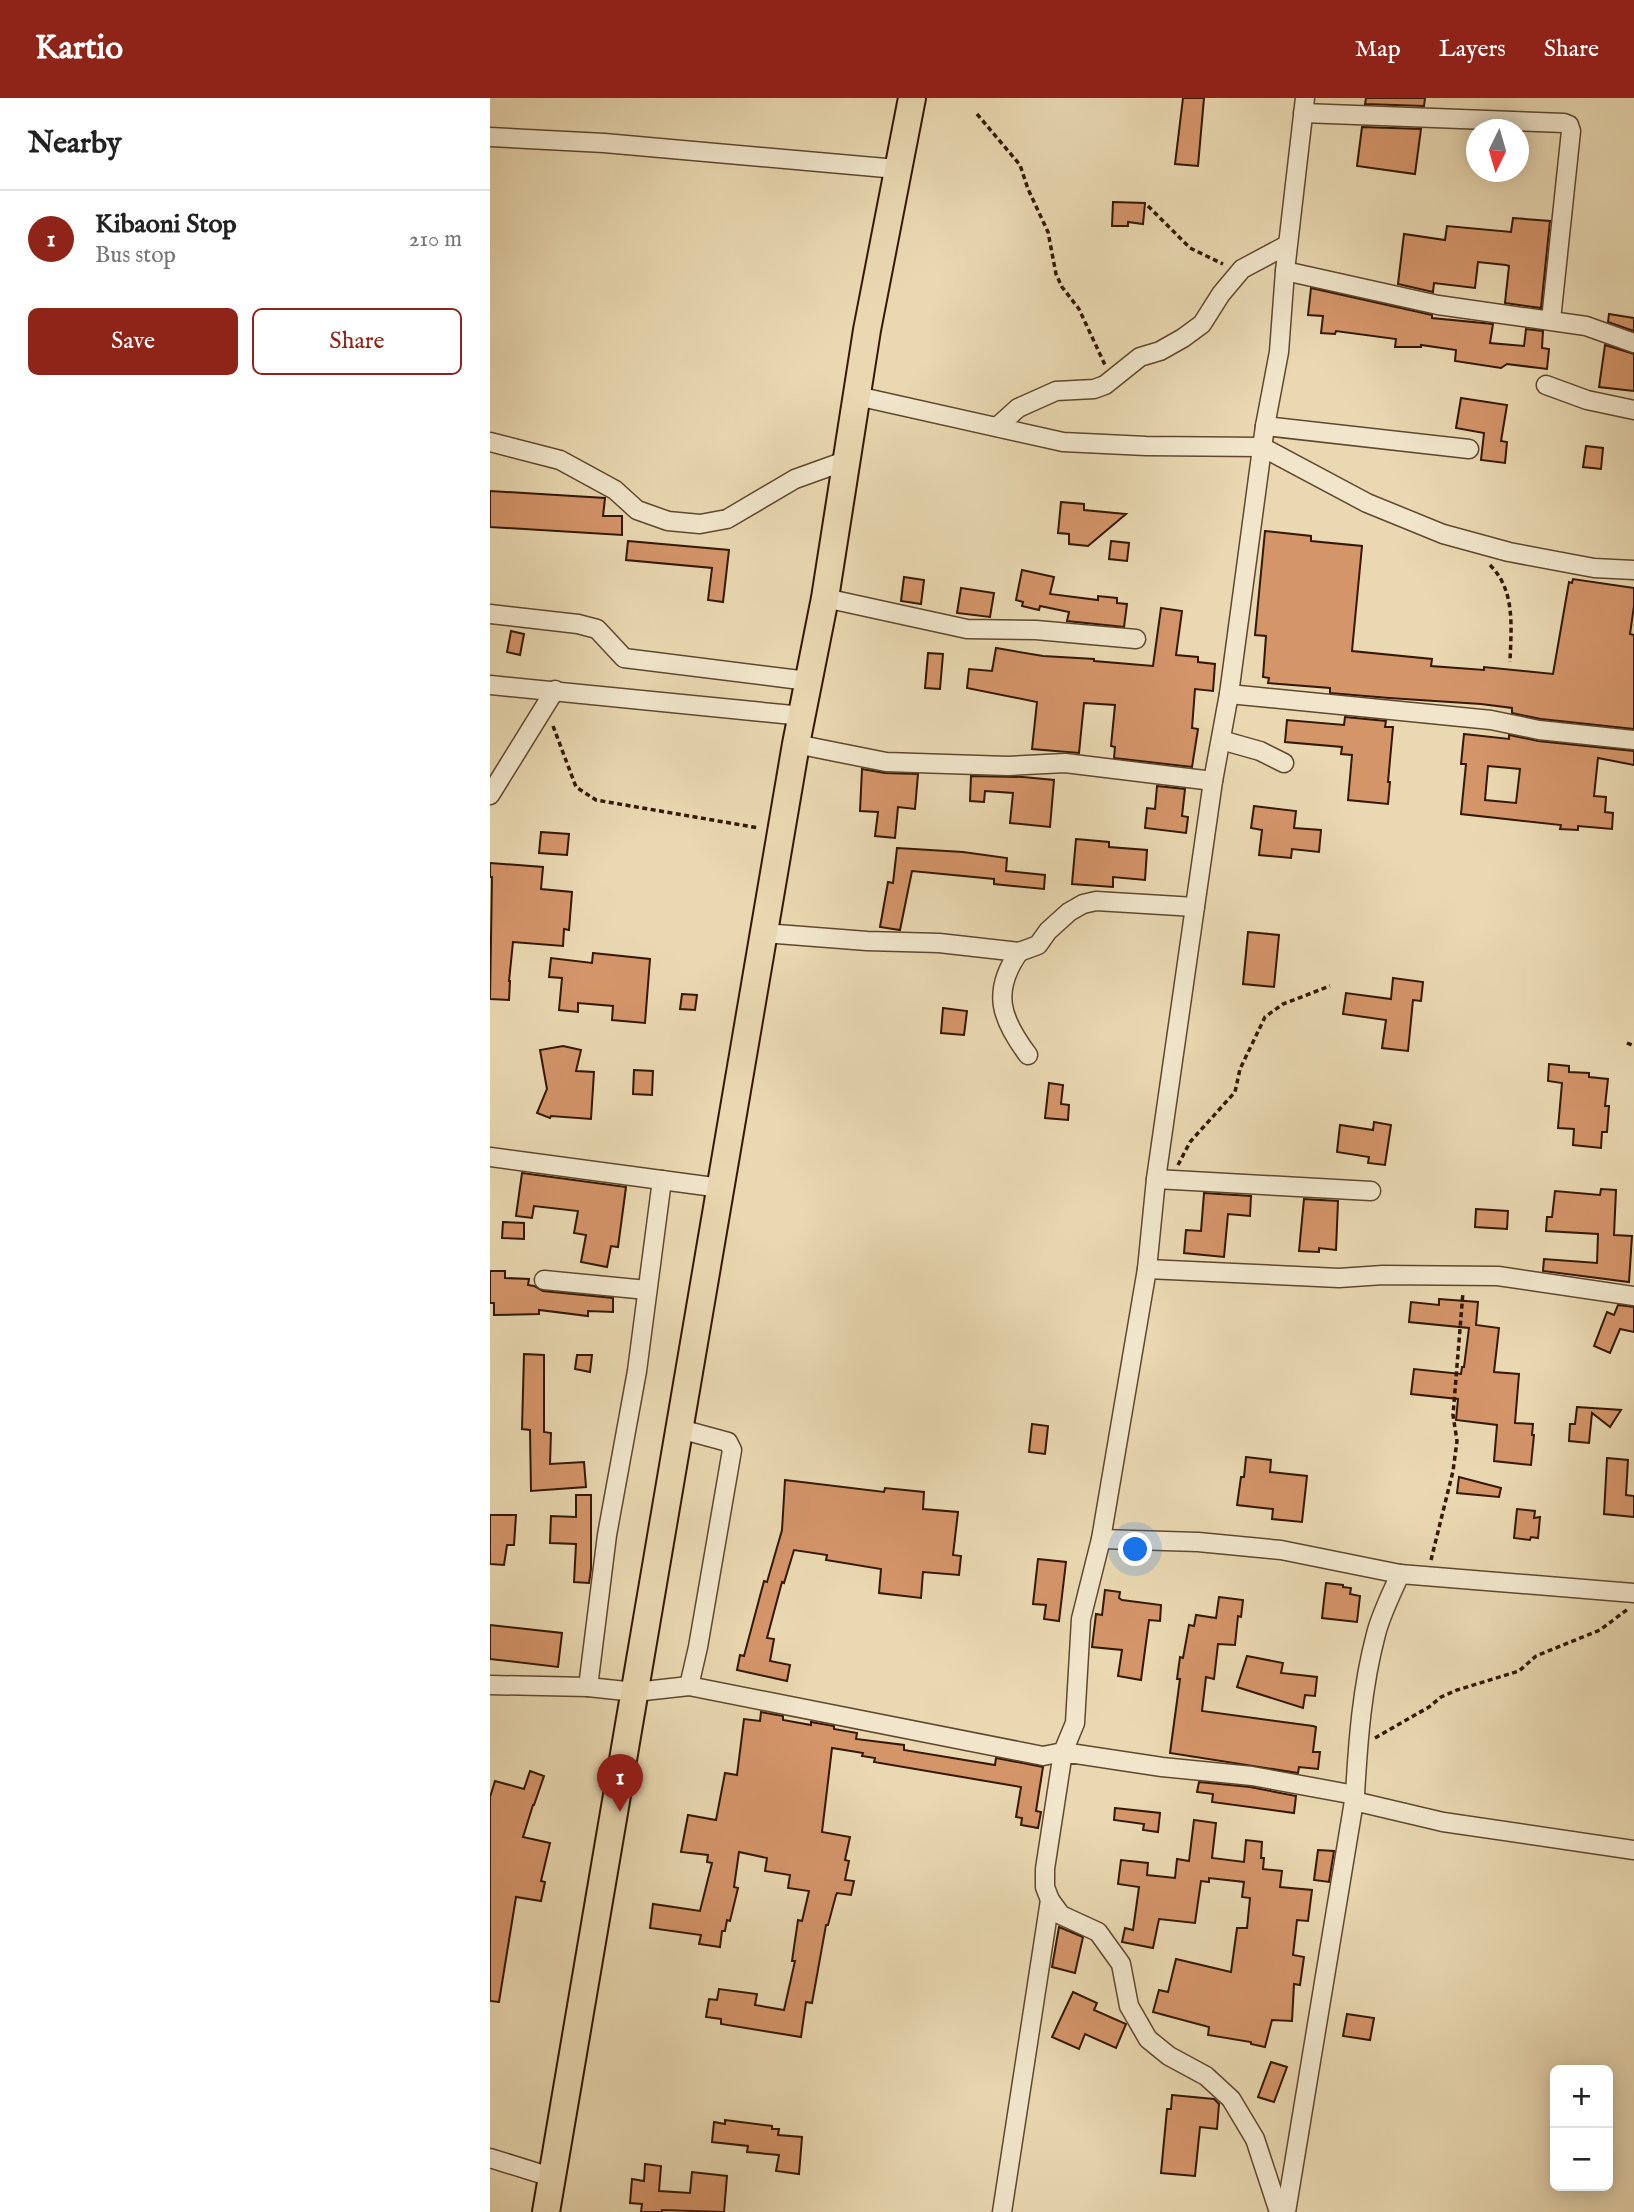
<!DOCTYPE html>
<html lang="en">
<head>
<meta charset="utf-8">
<style>
  body { margin:0; font-family:"IM FELL English",serif; background:#f6f6f6; color:#222 }
  .controls { position:absolute; right:21px; bottom:21px; display:grid; overflow:hidden; border-radius:10px; box-shadow:0 4px 18px #0003 }
  .controls button { width:63px; height:63px; display:grid; place-items:center; padding:0; border:0; border-bottom:2px solid #e0e0e0; background:#fff; color:#222; font:35px sans-serif }
  .compass { position:absolute; left:976px; top:21px; width:63px; height:63px; border-radius:50%; background:#fff; box-shadow:0 4px 18px #0003; rotate:185deg }
  .you { position:absolute; left:646px; top:1452px; width:24px; height:24px; margin:-18px; border:5px solid #fff; border-radius:50%; background:#1a73e8; box-shadow:0 0 0 10px #1a73e833 }
  .badge { display:grid; place-items:center; width:46px; height:46px; border-radius:50%; background:#8f2418; color:#fff; font-size:23px; font-weight:700 }
  .pin { position:absolute; translate:-50% -58px; filter:drop-shadow(0 2px 4px #0008) }
  .pin::after { content:''; position:absolute; top:37px; width:24px; height:21px; background:inherit; clip-path:polygon(0 0,100% 0,50% 100%) }
  .list { margin:0; padding:0; list-style:none }
  h2 { display:flex; justify-content:space-between; align-items:center; height:91px; margin:0; padding:0 28px; font-size:30px }
  h2 small { font-size:23px; font-weight:400; color:#767676 }
  .list li { display:grid; grid-template-columns:46px 1fr auto; gap:21px; align-items:center; box-sizing:border-box; height:98px; padding:0 28px; border-top:2px solid #e0e0e0 }
  .list b { display:block; font-size:26px; white-space:nowrap }
  .list p { margin:0; font-size:23px; white-space:nowrap; color:#767676 }
  .list em { font-size:23px; font-style:normal; color:#767676 }
  .actions { display:flex; gap:14px; padding:21px 28px }
  .actions a { flex:1; padding:16px 0; border:2px solid #8f2418; border-radius:10px; text-align:center; font-size:24px; color:#8f2418 }
  .actions .main { background:#8f2418; color:#fff }
  .map { position:relative; flex:none; width:1144px; height:2114px; overflow:hidden }
  header { display:flex; align-items:center; gap:42px; box-sizing:border-box; height:98px; padding:0 35px; background:#8f2418; color:#fff }
  header strong { font-size:33px }
  nav { display:flex; gap:38px; margin-inline-start:auto; font-size:24px }
  main { display:flex }
  aside { flex:1; background:#fff }
  .map>svg:first-child { display:block }
</style>
</head>
<body>
<header>
<strong>Kartio</strong>
<nav><a>Map</a><a>Layers</a><a>Share</a></nav>
</header>
<main>
<aside>
<h2>Nearby<small></small></h2>
<ul class="list">
<li><span class="badge">1</span><div><b>Kibaoni Stop</b><p>Bus stop</p></div><em>210 m</em></li>
</ul>
<div class="actions"><a class="main">Save</a><a>Share</a></div>
</aside>
<div class="map">
<svg width="1144" height="2114" viewBox="0 0 1144 2114">
  <rect width="100%" height="100%" fill="#e9d8b1"/>
  <filter id="stains"><feTurbulence type="fractalNoise" baseFrequency=".00286" numOctaves="4"/><feColorMatrix values="0 0 0 0 .2 0 0 0 0 .09 0 0 0 0 .02 0 0 0 .5 -.17"/></filter>
  <radialGradient id="worn" r=".72"><stop offset=".6" stop-color="#630" stop-opacity="0"/><stop offset="1" stop-color="#630" stop-opacity=".3"/></radialGradient>
  <g fill="#d49569" stroke="#331702" stroke-width="2" fill-rule="evenodd">
    <polygon points="693,0 714,0 708,68 685,66"/>
    <polygon points="876,0 935,0 934,8 875,6"/>
    <polygon points="872,29 931,31 925,76 867,68"/>
    <polygon points="623,104 655,105 653,126 638,124 638,128 622,128"/>
    <polygon points="1023,120 1060,123 1051,210 1015,205 1019,168 1016,167 988,164 985,190 944,185 943,194 908,186 914,136 955,142 957,128 1021,134"/>
    <polygon points="821,190 942,217 942,220 1003,226 1000,245 1034,248 1036,231 1053,233 1052,250 1059,251 1057,271 1017,266 1011,270 965,263 966,252 931,247 931,249 905,249 906,241 846,233 845,236 831,235 833,218 818,217"/>
    <polygon points="1119,216 1144,220 1144,233 1118,224"/>
    <polygon points="1115,247 1144,256 1144,293 1109,289"/>
    <polygon points="971,300 1017,307 1011,343 1017,344 1015,365 991,362 994,335 966,330"/>
    <polygon points="1096,348 1113,350 1111,371 1093,369"/>
    <polygon points="0,393 115,400 113,418 132,418 132,437 0,429"/>
    <polygon points="571,404 594,406 594,412 636,416 598,448 579,446 579,436 568,435"/>
    <polygon points="775,433 821,438 821,443 872,448 862,553 942,561 941,568 994,572 994,569 1063,576 1079,484 1082,485 1083,481 1144,490 1144,508 1140,536 1144,537 1144,631 1051,621 1022,615 1022,610 991,606 899,600 840,595 840,590 778,585 779,580 773,579 776,538 765,537"/>
    <polygon points="138,443 239,452 233,504 218,502 222,470 136,462"/>
    <polygon points="621,443 639,445 637,463 619,461"/>
    <polygon points="532,472 564,479 560,496 608,502 608,498 627,500 627,505 637,506 634,529 577,523 579,514 550,508 549,512 532,508 533,504 526,502"/>
    <polygon points="414,479 434,482 431,506 411,503"/>
    <polygon points="471,490 504,495 500,519 467,515"/>
    <polygon points="671,510 692,513 686,557 708,559 708,564 725,566 723,593 705,591 702,630 708,631 702,669 624,660 625,649 621,648 625,607 594,605 589,655 542,651 547,604 477,590 479,571 502,573 506,550 553,558 604,561 604,563 663,568"/>
    <polygon points="21,533 34,536 30,557 17,554"/>
    <polygon points="438,555 453,556 450,591 435,590"/>
    <polygon points="855,619 896,623 895,629 903,629 898,684 900,684 898,706 858,702 862,657 851,656 852,649 795,644 797,622 854,627"/>
    <path d="M974,636L1019,641V637L1048,643L1144,653V667L1108,660L1104,698L1116,699L1115,714L1123,715L1122,731L1088,728V732L1070,731L1071,727L971,716L976,666H971ZM998,668L1030,671L1026,705L995,702Z"/>
    <polygon points="372,671 395,675 428,676 425,711 408,709 405,740 385,738 388,714 370,713"/>
    <polygon points="481,678 533,679 564,682 560,729 520,725 523,695 495,693 494,704 480,703"/>
    <polygon points="667,688 695,691 692,718 698,719 696,735 655,730 657,710 665,711"/>
    <polygon points="764,708 806,713 804,730 831,732 829,754 802,751 801,760 769,757 772,732 761,730"/>
    <polygon points="51,734 79,736 77,757 49,755"/>
    <polygon points="586,741 619,744 619,749 657,752 655,782 623,779 623,789 582,786"/>
    <polygon points="407,750 473,754 517,760 516,773 555,777 554,791 504,786 504,781 422,773 410,832 390,829 398,784 403,785"/>
    <polygon points="0,765 53,769 51,791 82,794 79,832 74,831 73,848 23,844 19,883 20,883 19,902 0,901 2,779 0,779"/>
    <polygon points="758,834 789,837 784,889 753,886"/>
    <polygon points="103,855 160,861 155,925 122,922 123,908 88,905 88,914 69,912 72,880 59,879 61,860 102,865"/>
    <polygon points="903,880 933,884 931,903 923,902 918,953 892,950 896,922 853,916 856,895 901,901"/>
    <polygon points="192,896 207,897 205,912 190,911"/>
    <polygon points="453,910 477,913 474,937 451,935"/>
    <polygon points="73,948 91,952 86,973 104,974 101,1021 61,1018 60,1020 47,1015 57,991 50,952"/>
    <polygon points="1059,966 1079,968 1079,974 1099,975 1099,979 1118,981 1115,1008 1119,1008 1117,1034 1112,1034 1111,1050 1083,1047 1084,1031 1068,1030 1072,985 1058,983"/>
    <polygon points="144,972 163,973 162,997 143,996"/>
    <polygon points="559,985 573,987 571,1006 579,1007 578,1022 555,1020"/>
    <polygon points="884,1024 901,1027 895,1067 878,1065 879,1059 847,1054 850,1027 883,1032"/>
    <polygon points="32,1075 136,1089 128,1149 121,1148 117,1169 91,1164 96,1137 84,1135 88,1113 44,1108 42,1120 26,1118"/>
    <polygon points="1111,1091 1126,1092 1124,1137 1142,1138 1139,1184 1053,1173 1054,1161 1107,1165 1108,1136 1056,1133 1057,1119 1062,1119 1065,1093 1110,1097"/>
    <polygon points="714,1095 761,1098 760,1118 738,1116 734,1159 694,1155 696,1132 711,1133"/>
    <polygon points="814,1101 848,1103 846,1152 829,1150 829,1154 809,1153"/>
    <polygon points="986,1111 1018,1113 1017,1131 985,1129"/>
    <polygon points="13,1124 34,1125 34,1141 12,1140"/>
    <polygon points="0,1173 15,1173 15,1180 39,1181 38,1187 44,1188 53,1193 123,1200 123,1214 98,1213 98,1218 49,1212 49,1216 4,1217 4,1205 0,1205"/>
    <polygon points="949,1201 988,1204 986,1227 1009,1230 1004,1274 1029,1276 1025,1325 1043,1326 1042,1337 1044,1337 1041,1367 1004,1363 1007,1327 966,1322 968,1301 921,1296 924,1271 971,1276 972,1269 974,1269 979,1230 919,1224 921,1204 949,1207"/>
    <polygon points="1128,1207 1144,1209 1144,1234 1130,1231 1120,1255 1104,1248 1117,1214 1124,1217"/>
    <polygon points="34,1256 54,1257 54,1334 61,1335 60,1366 94,1364 96,1389 41,1393 40,1332 32,1331"/>
    <polygon points="87,1257 102,1257 100,1274 85,1271"/>
    <polygon points="1087,1309 1102,1310 1131,1312 1120,1329 1102,1315 1099,1345 1079,1343 1080,1326 1085,1326"/>
    <polygon points="542,1326 558,1328 555,1356 539,1354"/>
    <polygon points="756,1359 781,1362 780,1374 817,1378 812,1424 782,1421 783,1411 747,1407 751,1379 754,1379"/>
    <polygon points="1117,1360 1138,1362 1136,1397 1144,1398 1144,1419 1114,1416"/>
    <polygon points="969,1379 1011,1390 1009,1399 967,1395"/>
    <polygon points="295,1382 394,1394 395,1390 434,1394 433,1411 468,1414 463,1457 471,1458 469,1477 433,1474 431,1500 389,1495 391,1471 336,1462 337,1457 304,1452 294,1485 292,1484 277,1540 284,1541 280,1563 300,1567 297,1583 247,1572 250,1557 254,1558 274,1483 277,1484 292,1432"/>
    <polygon points="86,1397 101,1397 101,1471 99,1485 84,1484 86,1446 60,1445 61,1418 86,1419"/>
    <polygon points="1027,1411 1045,1413 1044,1420 1050,1419 1048,1440 1041,1439 1040,1442 1024,1440"/>
    <polygon points="0,1417 26,1417 24,1447 17,1447 14,1467 0,1466"/>
    <polygon points="548,1461 576,1464 569,1523 554,1521 556,1507 543,1506"/>
    <polygon points="836,1485 853,1487 853,1489 861,1490 860,1496 870,1498 867,1524 832,1520"/>
    <polygon points="615,1492 630,1494 629,1500 632,1502 671,1507 670,1523 659,1522 651,1582 628,1578 632,1552 602,1549 606,1516 612,1517"/>
    <polygon points="729,1499 753,1502 751,1519 748,1518 745,1547 728,1546 724,1581 716,1579 712,1613 823,1628 826,1629 823,1654 830,1654 828,1671 809,1669 808,1675 680,1655 690,1581 687,1581 690,1559 693,1560 699,1527 704,1528 706,1517 726,1520"/>
    <polygon points="0,1527 72,1535 68,1569 0,1561"/>
    <polygon points="757,1558 793,1565 791,1575 827,1579 825,1598 815,1597 813,1610 747,1589"/>
    <polygon points="271,1614 293,1618 293,1622 321,1627 321,1624 344,1628 344,1631 367,1635 366,1641 414,1647 414,1652 505,1667 506,1660 553,1669 546,1713 551,1714 548,1730 531,1727 532,1720 526,1719 531,1689 384,1664 385,1660 372,1658 373,1655 342,1650 332,1734 360,1739 355,1762 359,1763 355,1782 364,1783 361,1797 347,1795 346,1797 338,1827 336,1827 322,1905 316,1904 311,1939 231,1926 231,1921 216,1919 219,1901 227,1902 229,1891 267,1896 265,1907 294,1912 305,1863 302,1863 308,1822 312,1823 319,1793 298,1790 300,1777 275,1773 277,1760 249,1754 244,1789 248,1790 240,1823 237,1822 235,1833 232,1833 230,1849 209,1846 211,1837 160,1830 163,1806 210,1813 222,1765 217,1764 218,1757 191,1754 198,1717 226,1722 235,1675 247,1677 254,1621 270,1623"/>
    <polygon points="40,1673 54,1678 44,1707 43,1707 33,1739 60,1745 51,1783 55,1784 51,1803 26,1799 9,1904 0,1903 0,1699 5,1683 34,1691"/>
    <polygon points="709,1684 760,1689 806,1698 804,1715 722,1704 723,1696 707,1694"/>
    <polygon points="625,1710 670,1715 668,1734 653,1732 654,1726 624,1722"/>
    <polygon points="704,1722 726,1725 722,1760 754,1764 756,1742 772,1744 771,1760 774,1760 773,1771 792,1773 790,1789 822,1792 818,1823 807,1822 803,1857 814,1859 810,1887 804,1886 802,1923 782,1922 775,1949 761,1946 761,1944 718,1937 719,1929 663,1914 669,1892 678,1894 686,1861 741,1874 747,1830 757,1830 760,1800 752,1799 754,1784 719,1780 719,1784 711,1783 705,1825 669,1821 663,1850 632,1844 635,1830 643,1832 649,1789 628,1786 631,1762 658,1765 657,1777 685,1780 687,1761 699,1763"/>
    <polygon points="828,1752 844,1753 839,1784 824,1782"/>
    <polygon points="569,1829 593,1839 585,1875 562,1869"/>
    <polygon points="583,1894 607,1905 604,1912 636,1926 626,1950 595,1936 589,1951 562,1939"/>
    <polygon points="857,1916 884,1920 880,1942 853,1938"/>
    <polygon points="781,1964 797,1969 784,2004 768,1999"/>
    <polygon points="682,1997 724,2001 729,2006 727,2031 710,2029 705,2078 671,2075 677,2011 681,2011"/>
    <polygon points="235,2022 282,2028 282,2031 289,2031 288,2037 312,2039 309,2076 286,2073 289,2057 257,2054 258,2048 222,2044 224,2024 235,2026"/>
    <polygon points="155,2066 171,2068 169,2093 200,2095 202,2074 237,2078 234,2114 172,2112 172,2114 151,2114 152,2106 140,2105 142,2081 154,2083"/>
  </g>
  <g fill="none" stroke-linecap="round" stroke-linejoin="round">
    <defs>
      <g id="minor">
        <polyline points="813,15 1074,25 1079,27 1081,33 1061,222"/>
        <polyline points="0,39 114,45 407,71"/>
        <polyline points="795,173 948,207 1096,228 1144,245"/>
        <polyline points="1056,287 1097,302 1144,312"/>
        <polyline points="367,298 573,344 656,348 772,349 877,405 953,436 1019,454 1104,470 1144,472"/>
        <polyline points="775,328 979,351"/>
        <polyline points="507,329 528,310 566,293 604,291 615,287 650,259 670,253 693,240 712,226 731,196 752,171 797,147"/>
        <polyline points="0,344 70,362 125,392 147,412 178,423 210,426 237,421 305,381 355,363"/>
        <polyline points="335,500 477,531 546,532 646,541"/>
        <polyline points="0,516 88,526 107,531 134,560 318,583"/>
        <polyline points="0,587 313,618"/>
        <polyline points="739,596 1001,622 1049,632 1144,642"/>
        <polyline points="731,642 770,653 794,665"/>
        <polyline points="306,646 396,664 518,668 575,665 723,683"/>
        <polyline points="0,697 65,592"/>
        <polyline points="274,835 377,843 449,845 529,854 548,847 558,833 579,814 593,806 606,803 705,809"/>
        <path d="M529,854C501,894 511,921 538,957"/>
        <polyline points="0,1059 231,1090"/>
        <polyline points="666,1081 881,1093"/>
        <polyline points="657,1171 849,1180 893,1177 1008,1178 1144,1198"/>
        <polyline points="54,1182 157,1192"/>
        <polyline points="190,1331 238,1344 242,1352 208,1549 199,1588"/>
        <polyline points="611,1441 708,1444 791,1452 910,1476 1144,1495"/>
        <polyline points="0,1587 98,1589 145,1594 199,1588 553,1658 573,1654 585,1625 591,1521 611,1441 657,1171 666,1081 723,683 739,596 775,328 789,254 795,173 815,0"/>
        <polyline points="98,1589 117,1437 147,1273 172,1082"/>
        <polyline points="864,1703 953,1724 1144,1752"/>
        <polyline points="0,2060 61,2079"/>
        <polyline points="512,2114 560,1802"/>
        <polyline points="789,2114 765,2041 741,2001 716,1978 679,1958 658,1941 639,1908 631,1866 608,1834 571,1817 560,1802 555,1789 555,1771 573,1654 672,1669 762,1678 865,1697"/>
        <path d="M796,2114L865,1697C868,1643 872,1589 886,1536C891,1516 902,1495 910,1476"/>
      </g>
      <polyline id="highway" points="56,2114 306,646 335,500 377,232 422,0"/>
    </defs>
    <use href="#minor" stroke="#60472e" stroke-width="21"/>
    <use href="#highway" stroke="#331702" stroke-width="30"/>
    <g stroke="#331702" stroke-width="3.5" stroke-dasharray="5 3.5" stroke-linecap="butt">
      <polyline points="487,16 530,67 538,91 558,134 566,176 572,189 589,211 615,267"/>
      <polyline points="658,108 700,150 733,166"/>
      <path d="M1000,467C1026,493 1021,530 1020,564"/>
      <polyline points="63,628 86,689 106,702 269,730"/>
      <polyline points="1137,945 1144,948"/>
      <polyline points="688,1067 700,1044 745,994 750,971 775,919 793,906 840,888"/>
      <polyline points="941,1462 963,1373 967,1343 963,1317 973,1194"/>
      <polyline points="885,1640 939,1609 951,1599 967,1592 1029,1573 1046,1558 1110,1532 1138,1511"/>
    </g>
    <use href="#minor" stroke="#f1e6cc" stroke-width="18"/>
    <use href="#highway" stroke="#e9d8b1" stroke-width="26"/>
  </g>
  <rect width="100%" height="100%" filter="url(#stains)"/>
  <rect width="100%" height="100%" fill="url(#worn)"/>
</svg>
<div class="controls">
<button>+</button>
<button>−</button>
</div>
<svg class="compass" viewBox="-18 -18 36 36"><path d="M0-13l5 13h-10z" fill="#e53935"/><path d="M0 13l5-13h-10z" fill="#767676"/></svg>
<div class="you"></div>
<div class="pin badge" style="left:130px;top:1714px">1</div>
</div>
</main>
</body>
</html>
